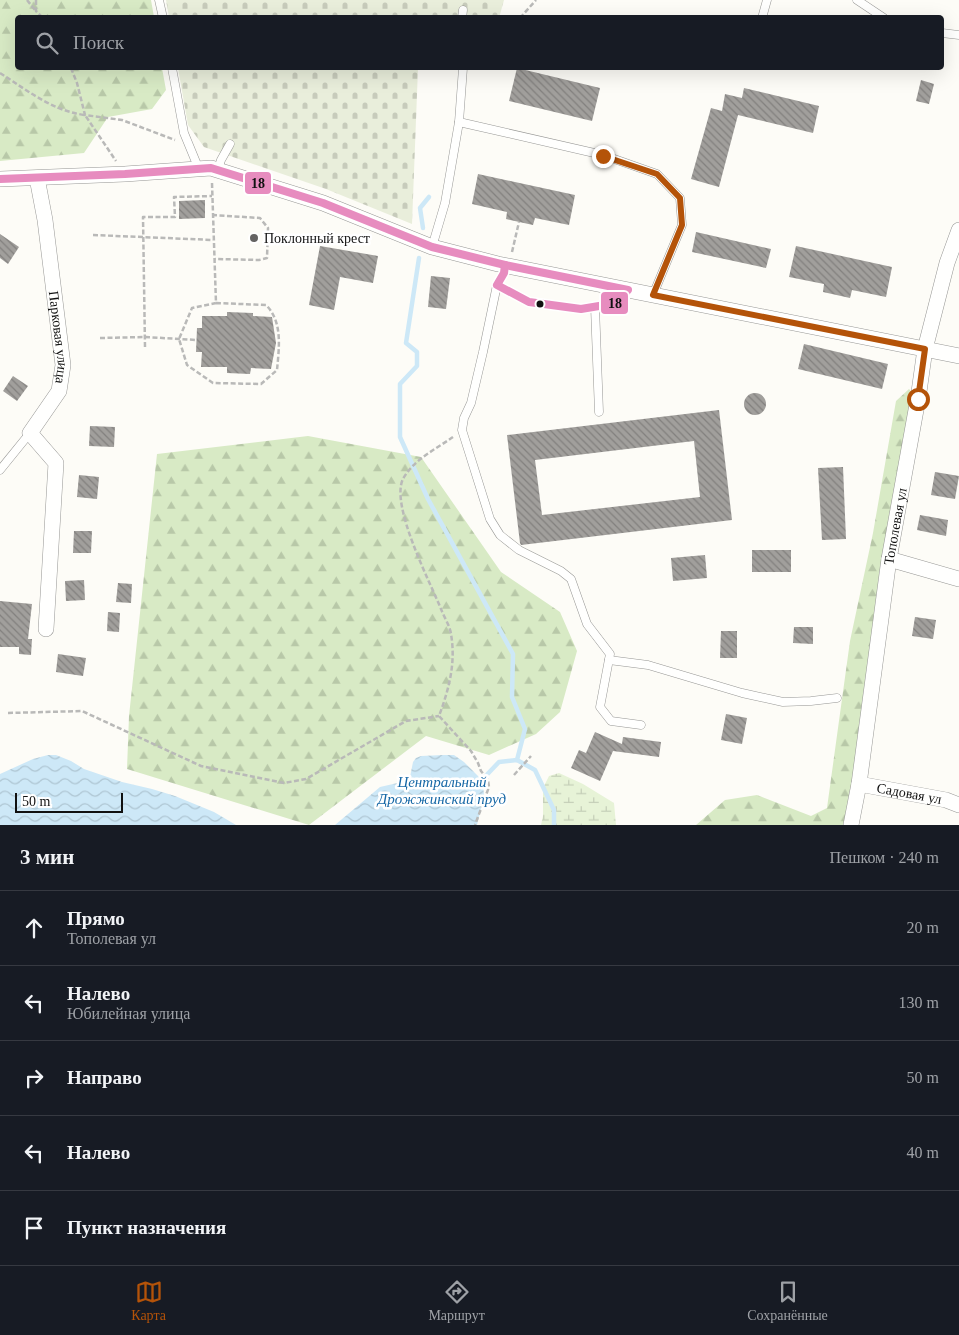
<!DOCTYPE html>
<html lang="ru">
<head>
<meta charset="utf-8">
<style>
  body { margin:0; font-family:"Times New Roman",serif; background:#242831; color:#f1f3f6 }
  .scale { position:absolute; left:15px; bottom:12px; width:108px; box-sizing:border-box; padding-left:5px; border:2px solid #111; border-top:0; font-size:14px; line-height:18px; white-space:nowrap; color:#111; -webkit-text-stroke:4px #fff; paint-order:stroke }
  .stop { position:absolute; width:15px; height:15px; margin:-11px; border:4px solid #b45309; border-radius:50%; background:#fff }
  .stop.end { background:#b45309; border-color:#fff; box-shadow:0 1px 5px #0008 }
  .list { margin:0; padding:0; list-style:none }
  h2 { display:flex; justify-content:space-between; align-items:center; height:65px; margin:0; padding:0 20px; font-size:21px }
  h2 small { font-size:16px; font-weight:400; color:#9ea1a6 }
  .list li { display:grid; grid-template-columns:32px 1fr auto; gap:15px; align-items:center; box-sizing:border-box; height:75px; padding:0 20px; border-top:1px solid #363941 }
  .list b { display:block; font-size:19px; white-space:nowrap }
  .list p { margin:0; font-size:16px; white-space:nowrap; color:#9ea1a6 }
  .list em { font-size:16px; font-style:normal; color:#9ea1a6 }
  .icon { flex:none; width:28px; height:28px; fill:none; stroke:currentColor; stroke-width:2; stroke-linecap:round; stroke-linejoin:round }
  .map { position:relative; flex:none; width:959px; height:825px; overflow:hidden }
  .search { position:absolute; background:#171b24; box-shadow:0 5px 20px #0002; left:15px; right:15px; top:15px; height:55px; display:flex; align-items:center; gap:12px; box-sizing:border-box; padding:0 18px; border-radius:5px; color:#9ea1a6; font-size:19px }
  .sheet { height:440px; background:#171b24 }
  nav { display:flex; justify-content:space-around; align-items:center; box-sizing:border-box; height:70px; border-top:1px solid #363941; background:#171b24; font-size:14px; color:#9ea1a6 }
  nav a { display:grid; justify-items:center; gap:2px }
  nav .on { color:#b45309 }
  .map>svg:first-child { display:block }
</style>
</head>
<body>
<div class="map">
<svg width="959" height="825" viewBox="0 0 959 825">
  <defs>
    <pattern id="forest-firs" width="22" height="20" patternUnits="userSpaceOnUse" patternTransform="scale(1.25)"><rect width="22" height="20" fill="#d8eac5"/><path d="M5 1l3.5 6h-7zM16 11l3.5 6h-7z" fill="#b8c8a8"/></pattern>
    <pattern id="wetland-marsh" width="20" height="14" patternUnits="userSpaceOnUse" patternTransform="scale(1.25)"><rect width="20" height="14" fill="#e7f3d7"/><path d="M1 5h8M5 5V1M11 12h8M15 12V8" fill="none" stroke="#c5cfb8"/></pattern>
    <pattern id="cemetery-stones" width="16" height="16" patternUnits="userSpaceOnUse" patternTransform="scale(1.25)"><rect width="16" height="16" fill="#e9eedb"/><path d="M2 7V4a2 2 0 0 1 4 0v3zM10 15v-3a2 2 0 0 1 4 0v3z" fill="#c7cbbb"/></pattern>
    <pattern id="water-waves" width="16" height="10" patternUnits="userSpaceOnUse" patternTransform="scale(1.25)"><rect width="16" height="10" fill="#cde8f7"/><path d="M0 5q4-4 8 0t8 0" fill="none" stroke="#afc6d3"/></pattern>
    <pattern id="building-back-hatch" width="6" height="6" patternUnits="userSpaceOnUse" patternTransform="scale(1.25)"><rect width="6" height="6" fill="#a19f9c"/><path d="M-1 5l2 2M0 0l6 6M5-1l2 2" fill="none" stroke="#82807e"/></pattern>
  </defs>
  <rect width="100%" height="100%" fill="#fdfcf7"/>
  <g fill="url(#forest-firs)">
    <polygon points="0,0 151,0 154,17 18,18 18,68 162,68 166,90 152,109 108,117 84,153 0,161"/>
    <polygon points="909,389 918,399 851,825 696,825 725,800 757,795 811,816 827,808 850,641 873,533 896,401"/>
    <polygon points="308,436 421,457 501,572 560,612 577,651 560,712 536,734 489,755 426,736 309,825 127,769 129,716 157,454"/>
  </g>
  <polygon fill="url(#wetland-marsh)" points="559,773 583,784 614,803 616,825 541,825 543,816 543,788 549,776"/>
  <g fill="url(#cemetery-stones)">
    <polygon points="166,0 504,0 499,18 169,17"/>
    <polygon points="178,68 418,68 412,224 326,189 204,147 188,125"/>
  </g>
  <g fill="url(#water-waves)">
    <polygon points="48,755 56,755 71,761 84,769 122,782 152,789 175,796 214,812 236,825 0,825 0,774 33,759"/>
    <polygon points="443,755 454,755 464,762 483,781 484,796 477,825 335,825 380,787 406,781 410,777 413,762 416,758 421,756"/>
  </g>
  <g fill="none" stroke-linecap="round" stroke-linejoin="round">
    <g stroke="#cde8f7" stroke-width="4.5">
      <polyline points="423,228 420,208 429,197"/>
      <polyline points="419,258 406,343 417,352 417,366 400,384 400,437 428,499 513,654 512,697 525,729 517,760"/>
      <polyline points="478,784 499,762 517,760 535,770 554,810 554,825"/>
    </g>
  </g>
  <g fill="url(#building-back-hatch)" fill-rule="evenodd">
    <polygon points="517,68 600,88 592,121 509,101"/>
    <polygon points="921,80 934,84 929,104 916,101"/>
    <polygon points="744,88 819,106 813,133 738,115 719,187 691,179 711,108 722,111 725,94 742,98"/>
    <polygon points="478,174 575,195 569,225 535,218 533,225 506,219 507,212 472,204"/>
    <polygon points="205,200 205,218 179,219 179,201"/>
    <polygon points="696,232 771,249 766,268 692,252"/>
    <polygon points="0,234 19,247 8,264 0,258"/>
    <polygon points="320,246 378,256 373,283 340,277 334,310 309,305"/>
    <polygon points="796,246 892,267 886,297 852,290 850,298 823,292 824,284 789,277"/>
    <polygon points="431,276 450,278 446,309 428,307"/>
    <polygon points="227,312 253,313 253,316 272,317 276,343 271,369 251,368 250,374 227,373 227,367 201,367 202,352 196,352 197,328 202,328 202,316 227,316"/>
    <polygon points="804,344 888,364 882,389 798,369"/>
    <polygon points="13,376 28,386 17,401 3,391"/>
    <circle cx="755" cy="404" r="11"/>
    <path d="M719,410L732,520L521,545L520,543L507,435ZM694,441L700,497L542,515L535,460Z"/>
    <polygon points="90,426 115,427 114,447 89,446"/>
    <polygon points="843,467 846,539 822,540 818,468"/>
    <polygon points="935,472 959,476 955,499 931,495"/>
    <polygon points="79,475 99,477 97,499 77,497"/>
    <polygon points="920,515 948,520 946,536 917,530"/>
    <polygon points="74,531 92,531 91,553 73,553"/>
    <rect x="752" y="550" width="39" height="22"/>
    <polygon points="705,555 707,578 673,581 671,558"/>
    <polygon points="84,580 85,600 66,601 65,581"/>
    <polygon points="118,583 132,584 131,603 116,602"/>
    <polygon points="0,601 32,604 28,639 32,639 31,655 19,654 19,647 0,647"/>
    <polygon points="108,612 120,613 119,632 107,631"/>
    <polygon points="915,617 936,620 933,639 912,636"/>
    <polygon points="794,627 813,627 813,644 793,643"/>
    <polygon points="721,631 737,631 737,658 720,658"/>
    <polygon points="58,654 86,658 83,676 56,672"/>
    <polygon points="726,714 747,718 742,744 721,740"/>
    <polygon points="595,732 622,744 623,737 661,742 659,757 613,751 600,781 571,768 579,750 586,753"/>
  </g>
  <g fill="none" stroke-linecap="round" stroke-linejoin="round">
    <defs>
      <g id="lane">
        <polyline points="159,0 163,18"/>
        <polyline points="857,0 884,18"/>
        <polyline points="462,18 463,10"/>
        <polyline points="762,18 767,0"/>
        <polyline points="942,33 959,35"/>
        <polyline points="172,68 184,133 198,167"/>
        <polyline points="459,122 603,155 657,174 680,198 682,225 653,295"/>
        <polyline points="218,169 221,160 230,144"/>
        <polyline points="432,247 445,203 459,122 463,68"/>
        <polyline points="505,265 504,273 497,285 483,352 471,403 464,418 462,430 490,519 500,535 519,550 561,571 571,579 587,624 610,654 600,707 611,721 641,725"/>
        <polyline points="497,285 529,302 581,309 617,303 628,290"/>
        <polyline points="595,307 599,412"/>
        <polyline points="0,470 30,433"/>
        <polyline points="609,660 648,665 742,693 783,702 811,701 837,698"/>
      </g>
      <g id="street">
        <path id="s1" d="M37,178L45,220L63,365L59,391L30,433L56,463L46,629"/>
        <polyline points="0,179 125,174 211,168 323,203 432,247 498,264 959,356"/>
        <polyline points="889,559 959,579"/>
        <path id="s2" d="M859,784L946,800L959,805"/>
        <path id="s3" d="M851,825L859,784L889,559L918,399L925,349L947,263L959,230"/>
      </g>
    </defs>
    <use href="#lane" stroke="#979795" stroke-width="9"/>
    <use href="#street" stroke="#979795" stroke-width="16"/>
    <g stroke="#b9b9b8" stroke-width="2.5" stroke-dasharray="5 2.5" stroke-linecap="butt">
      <polyline points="27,0 35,10"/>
      <polyline points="36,0 36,11 43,18"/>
      <polyline points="520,18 536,0"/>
      <polyline points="71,68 77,83 85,115 122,120 175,140"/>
      <path d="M0,73C27,90 52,111 85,115L116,161"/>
      <path d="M212,183L216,303L266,305C283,322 279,348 277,370L261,384L213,383L187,365L179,339L192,308L216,303"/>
      <polyline points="212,215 260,218 268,228 267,258 259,260 215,259"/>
      <polyline points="93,235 213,240"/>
      <polyline points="512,252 519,222"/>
      <polyline points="100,338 145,337 197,340"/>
      <polyline points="145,347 143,217 175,217 174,197 212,196"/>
      <path d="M453,437C436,449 413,460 403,479C390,505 430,582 441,609C444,617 450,626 451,634C456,663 449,689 439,716L471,751L478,763L481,771L488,780L489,787L475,825"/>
      <polyline points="8,713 82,711 201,766 284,783 306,779 406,721 439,716"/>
      <polyline points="514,775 531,756"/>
    </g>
    <use href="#lane" stroke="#fffffe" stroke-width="8"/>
    <use href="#street" stroke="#fffffe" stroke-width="15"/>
    <defs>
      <g id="bus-1">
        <polyline points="0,179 125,174 211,168 323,203 432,247 505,265"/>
        <polygon points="505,265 628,290 617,303 581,309 529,302 497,285 504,273"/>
      </g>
    </defs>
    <use href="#bus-1" stroke="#fff" stroke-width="11"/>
    <use href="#bus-1" stroke="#e78cbf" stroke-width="8"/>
  </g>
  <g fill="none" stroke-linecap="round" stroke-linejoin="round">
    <polyline stroke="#b45309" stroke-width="6" points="603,156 657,174 680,198 682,225 653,295 925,349 918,399"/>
  </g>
  <circle fill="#646362" stroke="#fff" stroke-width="2" cx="254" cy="238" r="5"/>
  <circle fill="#111" stroke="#fff" stroke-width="2" cx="540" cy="304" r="4.5"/>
  <g text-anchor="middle" stroke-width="5" stroke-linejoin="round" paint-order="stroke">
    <g font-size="14" fill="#111" stroke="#fff" text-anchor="start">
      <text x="264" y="243">Поклонный крест</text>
    </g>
    <g font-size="14" fill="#111" stroke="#fff">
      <text dy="5" stroke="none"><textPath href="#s1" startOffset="161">Парковая улица</textPath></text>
      <text dy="5" stroke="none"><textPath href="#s3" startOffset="302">Тополевая ул</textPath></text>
      <text dy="5" stroke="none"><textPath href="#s2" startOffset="51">Садовая ул</textPath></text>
    </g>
    <g font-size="15" font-style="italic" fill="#1768a6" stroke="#fff">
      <text x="442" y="787">Центральный<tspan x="442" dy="17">Дрожжинский пруд</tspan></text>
    </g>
  </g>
  <g stroke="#fff" stroke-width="2">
    <rect x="244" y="171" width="28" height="24" rx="5" fill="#e78cbf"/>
    <rect x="600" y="291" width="29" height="24" rx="5" fill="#e78cbf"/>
  </g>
  <g font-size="14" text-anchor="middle" font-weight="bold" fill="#111">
    <text x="258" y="188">18</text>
    <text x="615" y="308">18</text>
  </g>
</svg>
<div class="scale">50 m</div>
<div class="stop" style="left:918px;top:399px"></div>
<div class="stop end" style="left:603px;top:156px"></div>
<div class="search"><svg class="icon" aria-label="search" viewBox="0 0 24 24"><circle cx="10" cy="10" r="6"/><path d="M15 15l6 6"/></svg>Поиск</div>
</div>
<section class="sheet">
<h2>3 мин<small>Пешком · 240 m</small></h2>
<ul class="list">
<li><svg class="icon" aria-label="ahead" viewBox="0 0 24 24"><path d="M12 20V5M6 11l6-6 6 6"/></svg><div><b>Прямо</b><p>Тополевая ул</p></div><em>20 m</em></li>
<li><svg class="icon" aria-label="left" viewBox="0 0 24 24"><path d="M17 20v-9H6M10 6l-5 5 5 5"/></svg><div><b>Налево</b><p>Юбилейная улица</p></div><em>130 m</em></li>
<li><svg class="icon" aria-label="right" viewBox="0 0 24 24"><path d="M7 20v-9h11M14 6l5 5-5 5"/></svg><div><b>Направо</b></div><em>50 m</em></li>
<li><svg class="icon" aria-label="left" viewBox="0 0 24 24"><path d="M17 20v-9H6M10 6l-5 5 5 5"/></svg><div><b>Налево</b></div><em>40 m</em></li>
<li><svg class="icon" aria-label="arrive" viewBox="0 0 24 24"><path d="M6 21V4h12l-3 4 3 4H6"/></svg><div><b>Пункт назначения</b></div></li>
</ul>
</section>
<nav>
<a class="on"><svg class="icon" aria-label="map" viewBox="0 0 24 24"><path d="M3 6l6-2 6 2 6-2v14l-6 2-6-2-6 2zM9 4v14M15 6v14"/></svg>Карта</a>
<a><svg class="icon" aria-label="directions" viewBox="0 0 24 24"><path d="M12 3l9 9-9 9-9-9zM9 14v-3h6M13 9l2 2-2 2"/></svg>Маршрут</a>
<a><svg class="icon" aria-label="saved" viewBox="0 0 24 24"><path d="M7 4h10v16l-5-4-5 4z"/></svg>Сохранённые</a>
</nav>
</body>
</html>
